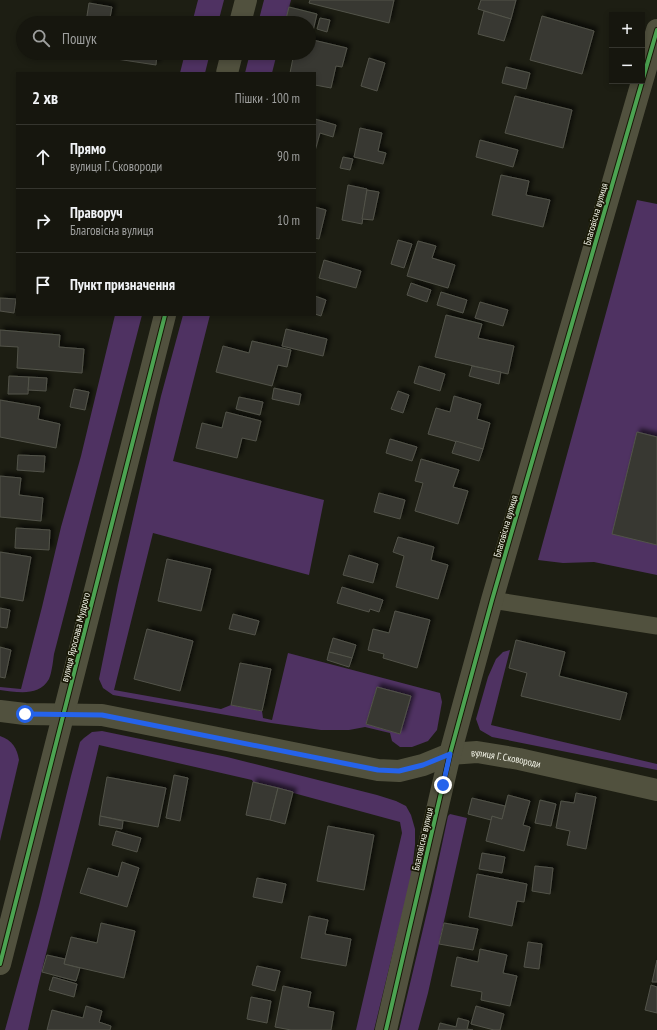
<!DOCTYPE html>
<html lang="uk">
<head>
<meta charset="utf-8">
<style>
  body { margin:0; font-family:"PT Sans Narrow",sans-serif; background:#23231c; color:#f1f3f6 }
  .controls { position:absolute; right:12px; top:12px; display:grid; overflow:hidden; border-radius:0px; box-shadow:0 2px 6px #0003 }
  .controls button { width:36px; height:36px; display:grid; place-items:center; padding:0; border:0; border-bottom:1px solid #35352e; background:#16160e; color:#f1f3f6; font:20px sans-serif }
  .stop { position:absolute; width:12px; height:12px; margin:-9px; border:3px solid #2563eb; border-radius:50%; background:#fff }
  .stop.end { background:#2563eb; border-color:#fff; box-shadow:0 1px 4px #0008 }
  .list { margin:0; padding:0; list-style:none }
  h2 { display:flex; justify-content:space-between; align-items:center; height:52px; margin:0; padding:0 16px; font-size:17px }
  h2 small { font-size:13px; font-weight:400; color:#9e9f9e }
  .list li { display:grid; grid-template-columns:26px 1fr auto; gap:12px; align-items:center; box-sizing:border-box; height:64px; padding:0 16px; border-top:1px solid #35352e }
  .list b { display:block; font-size:15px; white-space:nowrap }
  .list p { margin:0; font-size:13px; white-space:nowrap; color:#9e9f9e }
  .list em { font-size:13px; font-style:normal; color:#9e9f9e }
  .icon { flex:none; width:22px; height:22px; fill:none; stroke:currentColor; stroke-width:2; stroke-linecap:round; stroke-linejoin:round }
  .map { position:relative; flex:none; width:657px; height:1030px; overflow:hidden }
  .search { position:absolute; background:#16160e; box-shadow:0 2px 6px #0003; left:16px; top:16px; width:300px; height:44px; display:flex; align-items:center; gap:10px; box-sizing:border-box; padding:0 14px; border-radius:22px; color:#9e9f9e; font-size:15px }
  .panel { position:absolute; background:#16160e; box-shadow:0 2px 6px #0003; left:16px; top:72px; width:300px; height:244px; border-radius:0px }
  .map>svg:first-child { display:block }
</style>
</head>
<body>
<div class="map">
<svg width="657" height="1030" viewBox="0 0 657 1030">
  <defs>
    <filter id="shadow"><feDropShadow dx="3.5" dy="-3.5" stdDeviation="2" flood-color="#0009"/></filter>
  </defs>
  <rect width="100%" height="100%" fill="#1d1e13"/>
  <g fill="#4f3262" fill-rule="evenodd">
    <polygon points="198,0 224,0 218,23 192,23"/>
    <polygon points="264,0 291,0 285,23 258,23"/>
    <polygon points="185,53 210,53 205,73 180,73"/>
    <polygon points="250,53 277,53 272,73 245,73"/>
    <polygon points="637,200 657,204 657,575 594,562 563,563 538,560"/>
    <path d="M115,315H142L54,654C53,661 52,672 49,679C39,697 17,692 0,690V687L21,689L42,607L61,527L81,456Z"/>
    <path d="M183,315H210L173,461L324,500L309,575L153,533L114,690L221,709L231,705L262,711L263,718L272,720L288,653L440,693L442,702L437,730L428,741L412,747H400L392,741L390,733L365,727L349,730H321L271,723L113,695L103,688L99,679L118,585L161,396ZM377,687L411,696L400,734L366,724Z"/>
    <polygon points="510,650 491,725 657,764 657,770 492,737 480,730 476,719 488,677 496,659 503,652"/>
    <path d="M102,731L227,757L377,795L396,801L406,806L411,815L415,829V845L411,878L374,1030H356L402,833L400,822L253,782L252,780L99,745C77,840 49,934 28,1030H5L39,906L71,776L80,742L84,738L92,732Z"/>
    <path d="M0,736C12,740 17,748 19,760L0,841Z"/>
    <polygon points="450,814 467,818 428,993 418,1030 399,1030 432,891 448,816"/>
  </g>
  <g fill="#383830" stroke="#52534a" filter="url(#shadow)">
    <polygon points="310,0 394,0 389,23 309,3"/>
    <polygon points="481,0 516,0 511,19 478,9"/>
    <polygon points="89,3 112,7 109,23 86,22"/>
    <polygon points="289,7 317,14 313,31 309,30 309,23 285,23"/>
    <polygon points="484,11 511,19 504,41 478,34"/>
    <polygon points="542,16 594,31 582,74 530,60"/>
    <polygon points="320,18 330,20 327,32 317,29"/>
    <polygon points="309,39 347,48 342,67 336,66 331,88 315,85 315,73 290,73 294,53 293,53 309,53"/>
    <polygon points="111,53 157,53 156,65 110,58"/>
    <polygon points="369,58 385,63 377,91 361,86"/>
    <polygon points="506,67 530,73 526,89 502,83"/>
    <polygon points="515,96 572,110 563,148 505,133"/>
    <polygon points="315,119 336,125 333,137 320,133 315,151"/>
    <polygon points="360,128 382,133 378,151 386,153 383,164 354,157"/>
    <polygon points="480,140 518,150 513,167 476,157"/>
    <polygon points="343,157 353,159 350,170 340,168"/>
    <polygon points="501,175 529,181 526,195 550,200 543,227 492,215"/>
    <polygon points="348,185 367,189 362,224 342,220"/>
    <polygon points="367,190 379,192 373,220 362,219"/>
    <polygon points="315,207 326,210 319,239 315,238"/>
    <polygon points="398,240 412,244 404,268 391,264"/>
    <polygon points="418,241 436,246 432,258 455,265 448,288 407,276"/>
    <polygon points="324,260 361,271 356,288 319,278"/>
    <polygon points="411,283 431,290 427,302 407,295"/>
    <polygon points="441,292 467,300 463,313 437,305"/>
    <polygon points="315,296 326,300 321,316 315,314"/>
    <polygon points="0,298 16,299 14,313 0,311"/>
    <polygon points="480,302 508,310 503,326 475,318"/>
    <polygon points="446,315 482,324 478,338 514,346 508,374 435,357"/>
    <polygon points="286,329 327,339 323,356 282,346"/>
    <polygon points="0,330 60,335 59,347 84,349 82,373 17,368 18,347 0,346"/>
    <polygon points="252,341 291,350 287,367 278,365 272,386 216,372 223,346 249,353"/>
    <polygon points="419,366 445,374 440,391 414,383"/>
    <polygon points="472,366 501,372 499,384 469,376"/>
    <polygon points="9,376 29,377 28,394 8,394"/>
    <polygon points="29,377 47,378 46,391 28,390"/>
    <polygon points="274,388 301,394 299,405 272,399"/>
    <polygon points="74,389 89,392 85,410 70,407"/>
    <polygon points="398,391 409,395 403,413 391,409"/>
    <polygon points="454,396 481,404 477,419 490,423 483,449 428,434 436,408 450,412"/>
    <polygon points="239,397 263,402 260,415 236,409"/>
    <polygon points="0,400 40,407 38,419 60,424 56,448 0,437"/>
    <polygon points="226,412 261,421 256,441 242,438 237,458 196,448 202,423 222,428"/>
    <polygon points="637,432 657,437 657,545 612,534"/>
    <polygon points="390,439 417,447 412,461 386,453"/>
    <polygon points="456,441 483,449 479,461 452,453"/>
    <polygon points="18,455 45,456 44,472 17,470"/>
    <polygon points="421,459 459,470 453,487 468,491 458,524 415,511 423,483 415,481"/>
    <polygon points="0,476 21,478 19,495 43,498 41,521 0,517"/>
    <polygon points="379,493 405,500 400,519 374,512"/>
    <polygon points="16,528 50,530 49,550 15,548"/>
    <polygon points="398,537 434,547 431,560 448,565 438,599 396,587 404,556 393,552"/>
    <polygon points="0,552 31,557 23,601 0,597"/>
    <polygon points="349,555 378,564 373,583 343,575"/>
    <polygon points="167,559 211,569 201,611 158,601"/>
    <polygon points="342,587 383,600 379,612 370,609 369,612 337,603"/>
    <polygon points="0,608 10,610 7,628 0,627"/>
    <polygon points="395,611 430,620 417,668 383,658 384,654 368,650 373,629 389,633"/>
    <polygon points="233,614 259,621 255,635 229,629"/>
    <polygon points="147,629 193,641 180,691 134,679"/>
    <polygon points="333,638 356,645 352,658 329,652"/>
    <polygon points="516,640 565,652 559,676 627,693 620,720 521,696 527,673 509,668"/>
    <polygon points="0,647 11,650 5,678 0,677"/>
    <polygon points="329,652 352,658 349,667 327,660"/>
    <polygon points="240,663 271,669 262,711 231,705"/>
    <polygon points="377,687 411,696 400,734 366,724"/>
    <polygon points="174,775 188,778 180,821 166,818"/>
    <polygon points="107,777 166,788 158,827 100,816"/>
    <polygon points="253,782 278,788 270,820 246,815"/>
    <polygon points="278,788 293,792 285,824 270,820"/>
    <polygon points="576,793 596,797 586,849 567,845 570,831 556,828 561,801 574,803"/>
    <polygon points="508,795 530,801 523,825 530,827 524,851 486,841 492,816 502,819"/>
    <polygon points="472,798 505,806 502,819 492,816 491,820 468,814"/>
    <polygon points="540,800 556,804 551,826 535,823"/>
    <polygon points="100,816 123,821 122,829 99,825"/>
    <polygon points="328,826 374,835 364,890 317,881"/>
    <polygon points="116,831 141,838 137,852 112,845"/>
    <polygon points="482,853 505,857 502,873 479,869"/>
    <polygon points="122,862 139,868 127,907 80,893 88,868 118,877"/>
    <polygon points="535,866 553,868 550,894 532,891"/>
    <polygon points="477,874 527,884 524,902 517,901 512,926 469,917"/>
    <polygon points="257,878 286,884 282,903 253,897"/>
    <polygon points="309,916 328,920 325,934 351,939 346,966 301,958"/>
    <polygon points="101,923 135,931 124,978 64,964 71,937 97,943"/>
    <polygon points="444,923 478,929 473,950 439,944"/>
    <polygon points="528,942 542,944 539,969 524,967"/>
    <polygon points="480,949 507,955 503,973 517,976 510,1006 481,1000 482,992 451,986 457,957 478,962"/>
    <polygon points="47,955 65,959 64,964 80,968 76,981 42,972"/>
    <polygon points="657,960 657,982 652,982"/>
    <polygon points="257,966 280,971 275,991 252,985"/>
    <polygon points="53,977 77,984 74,997 49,990"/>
    <polygon points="651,985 657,987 657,1013 645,1010"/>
    <polygon points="283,986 311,992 308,1007 334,1012 331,1030 291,1030 275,1027"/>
    <polygon points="251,997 271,1001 267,1023 247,1019"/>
    <polygon points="86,1006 102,1011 99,1022 111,1026 110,1030 47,1030 52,1010 83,1018"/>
    <polygon points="476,1006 504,1014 500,1030 494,1030 471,1024"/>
    <polygon points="458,1018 469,1021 467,1029 473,1030 438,1030 440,1023 456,1027"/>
  </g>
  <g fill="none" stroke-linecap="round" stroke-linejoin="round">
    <polyline stroke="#51513e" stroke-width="17" points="492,600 657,626"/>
    <g stroke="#51513e" stroke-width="22">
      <polyline points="240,23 246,0"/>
      <polyline points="227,73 232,53"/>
      <path id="s1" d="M0,711L25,714L102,715L378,770L399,771L423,765L450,754L477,752L519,759L657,790"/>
      <polyline points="0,964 165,315"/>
      <polyline points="386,1030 450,754 492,600 657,30"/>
    </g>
    <defs>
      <g id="cycleway">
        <polyline points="0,964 165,315"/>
        <polyline points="386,1030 450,754 492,600 657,30"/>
      </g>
    </defs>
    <use href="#cycleway" stroke="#181806" stroke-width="6"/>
    <use href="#cycleway" stroke="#4ca352" stroke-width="4"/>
  </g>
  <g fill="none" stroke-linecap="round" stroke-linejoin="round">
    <polyline stroke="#2563eb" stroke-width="5" points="25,714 102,715 378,770 399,771 423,765 450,754 443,785"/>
  </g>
  <g text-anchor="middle" stroke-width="3.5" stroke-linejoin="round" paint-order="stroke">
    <g font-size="10" fill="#f3f4e8" stroke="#181806">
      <text transform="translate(595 214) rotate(-74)" y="4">Благовісна вулиця</text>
      <text transform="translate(505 526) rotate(-74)" y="4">Благовісна вулиця</text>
      <text transform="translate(75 637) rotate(-76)" y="4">вулиця Ярослава Мудрого</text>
      <text dy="4" stroke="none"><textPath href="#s1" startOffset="515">вулиця Г. Сковороди</textPath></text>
      <text transform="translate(422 839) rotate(-77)" y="4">Благовісна вулиця</text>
    </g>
  </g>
</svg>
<div class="controls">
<button>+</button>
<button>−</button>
</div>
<div class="stop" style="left:25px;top:714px"></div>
<div class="stop end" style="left:443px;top:785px"></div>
<div class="search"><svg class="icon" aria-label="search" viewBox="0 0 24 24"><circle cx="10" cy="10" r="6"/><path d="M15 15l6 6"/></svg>Пошук</div>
<section class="panel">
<h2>2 хв<small>Пішки · 100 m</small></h2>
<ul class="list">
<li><svg class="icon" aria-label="ahead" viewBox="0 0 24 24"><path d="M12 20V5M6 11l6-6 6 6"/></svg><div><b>Прямо</b><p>вулиця Г. Сковороди</p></div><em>90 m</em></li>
<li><svg class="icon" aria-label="right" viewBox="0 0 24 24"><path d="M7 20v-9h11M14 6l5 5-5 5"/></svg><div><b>Праворуч</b><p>Благовісна вулиця</p></div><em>10 m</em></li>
<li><svg class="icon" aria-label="arrive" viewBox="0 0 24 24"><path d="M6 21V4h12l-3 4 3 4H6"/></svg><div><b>Пункт призначення</b></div></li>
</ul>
</section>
</div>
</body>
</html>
